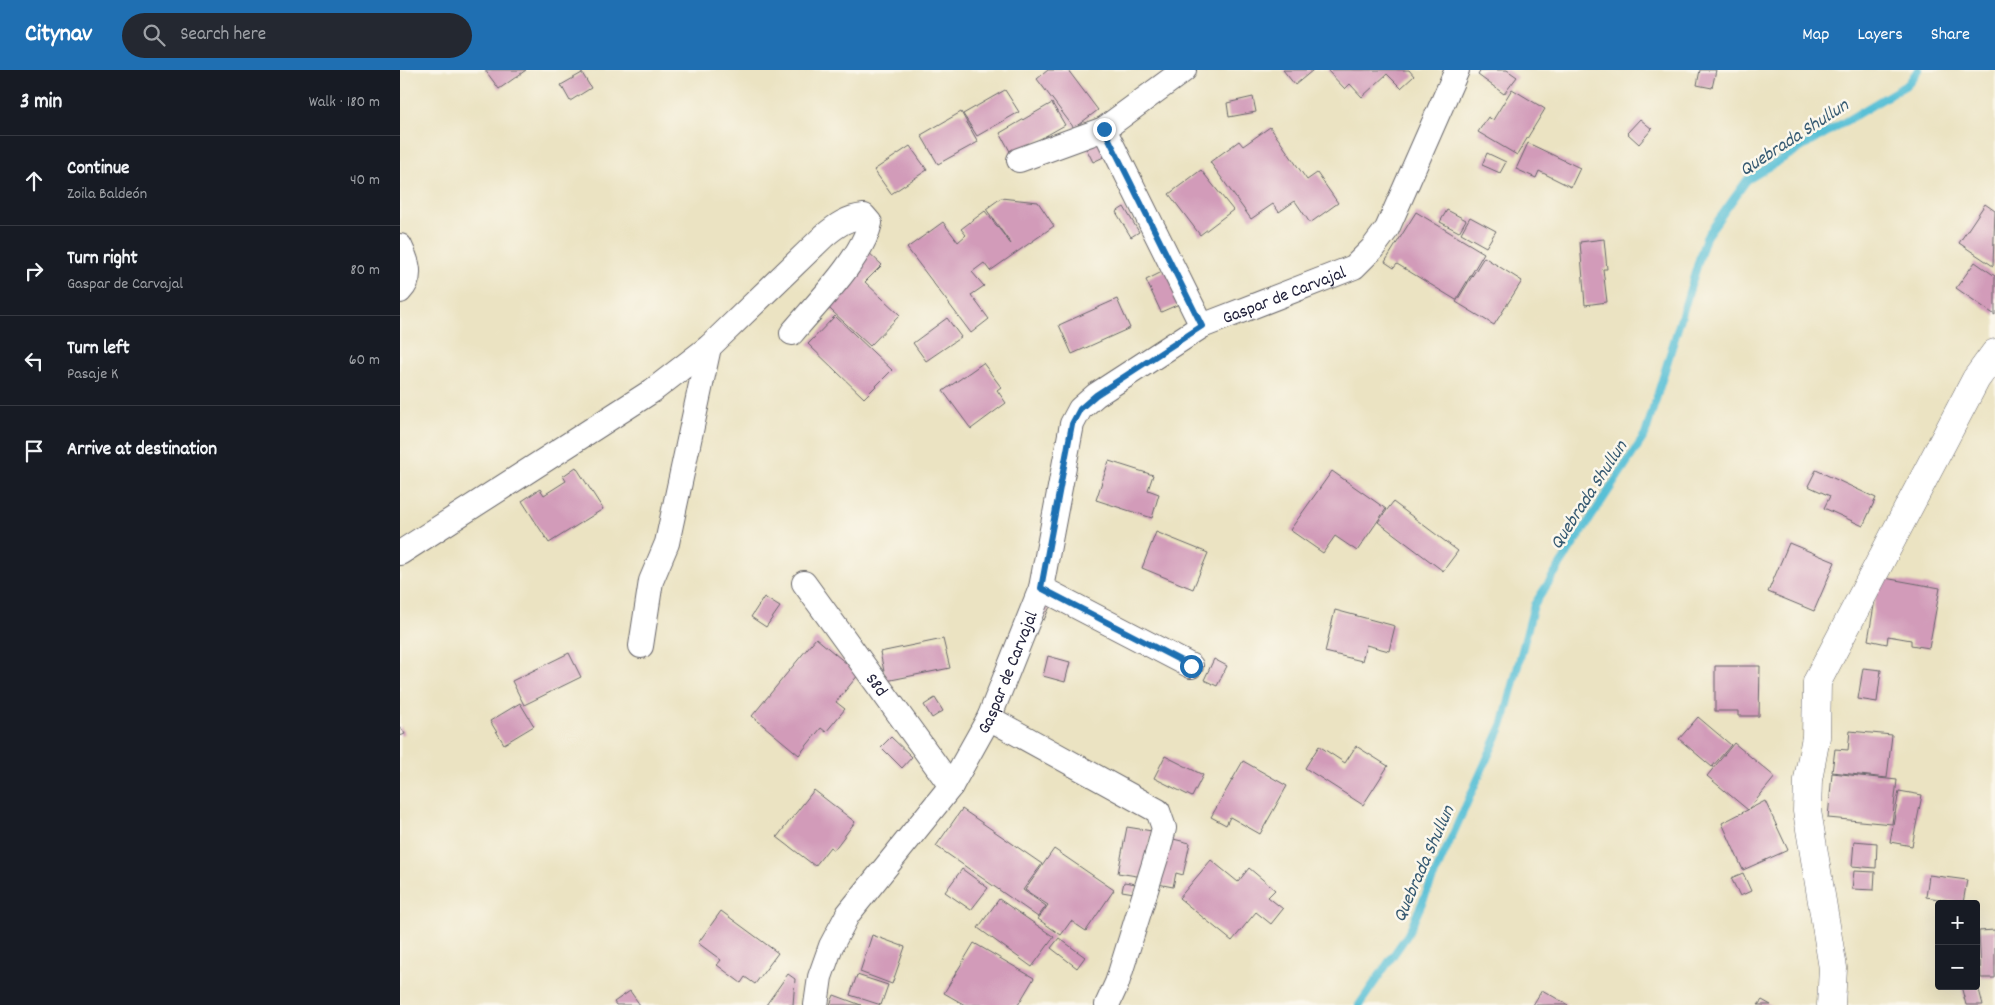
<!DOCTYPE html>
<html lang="en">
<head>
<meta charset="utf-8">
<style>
  body { margin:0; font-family:Dekko,sans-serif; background:#242831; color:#f1f3f6 }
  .controls { position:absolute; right:15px; bottom:15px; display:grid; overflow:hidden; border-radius:5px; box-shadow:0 5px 20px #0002 }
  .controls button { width:45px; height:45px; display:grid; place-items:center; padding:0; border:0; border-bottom:1px solid #363941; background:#171b24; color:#f1f3f6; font:25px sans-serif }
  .stop { position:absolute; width:15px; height:15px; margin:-11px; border:4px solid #1f6fb2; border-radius:50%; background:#fff }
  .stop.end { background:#1f6fb2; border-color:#fff; box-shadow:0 1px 5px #0008 }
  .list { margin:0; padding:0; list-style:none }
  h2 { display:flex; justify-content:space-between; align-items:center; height:65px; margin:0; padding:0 20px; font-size:21px }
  h2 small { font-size:16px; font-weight:400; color:#9ea1a6 }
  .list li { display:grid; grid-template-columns:32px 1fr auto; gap:15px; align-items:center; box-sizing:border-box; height:90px; padding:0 20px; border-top:1px solid #363941 }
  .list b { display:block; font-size:19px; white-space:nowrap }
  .list p { margin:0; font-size:16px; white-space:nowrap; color:#9ea1a6 }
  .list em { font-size:16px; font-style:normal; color:#9ea1a6 }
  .icon { flex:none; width:28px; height:28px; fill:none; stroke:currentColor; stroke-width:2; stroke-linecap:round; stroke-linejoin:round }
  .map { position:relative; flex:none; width:1595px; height:935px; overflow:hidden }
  header { display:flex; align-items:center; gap:30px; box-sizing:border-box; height:70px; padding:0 25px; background:#1f6fb2; color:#fff }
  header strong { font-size:24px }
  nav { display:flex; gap:28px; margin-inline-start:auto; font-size:18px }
  .search { width:350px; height:45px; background:#242831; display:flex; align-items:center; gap:12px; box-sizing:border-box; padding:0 18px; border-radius:28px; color:#9ea1a6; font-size:19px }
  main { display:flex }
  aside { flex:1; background:#171b24 }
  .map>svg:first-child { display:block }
</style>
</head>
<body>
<header>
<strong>Citynav</strong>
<div class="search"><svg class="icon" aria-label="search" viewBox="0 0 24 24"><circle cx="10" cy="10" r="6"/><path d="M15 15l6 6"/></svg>Search here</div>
<nav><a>Map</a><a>Layers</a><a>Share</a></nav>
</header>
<main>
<aside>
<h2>3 min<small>Walk · 180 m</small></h2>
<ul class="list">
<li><svg class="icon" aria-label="ahead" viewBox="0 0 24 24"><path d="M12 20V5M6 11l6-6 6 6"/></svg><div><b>Continue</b><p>Zoila Baldeón</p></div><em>40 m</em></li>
<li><svg class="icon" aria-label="right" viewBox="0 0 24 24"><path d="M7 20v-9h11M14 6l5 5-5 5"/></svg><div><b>Turn right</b><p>Gaspar de Carvajal</p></div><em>80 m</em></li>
<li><svg class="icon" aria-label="left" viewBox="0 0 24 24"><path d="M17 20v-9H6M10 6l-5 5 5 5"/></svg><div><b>Turn left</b><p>Pasaje K</p></div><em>60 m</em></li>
<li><svg class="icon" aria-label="arrive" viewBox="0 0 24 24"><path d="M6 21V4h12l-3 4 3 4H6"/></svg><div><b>Arrive at destination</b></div></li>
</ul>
</aside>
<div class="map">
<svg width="1595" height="935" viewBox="0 0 1595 935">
  <rect width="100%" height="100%" fill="#fbf7ec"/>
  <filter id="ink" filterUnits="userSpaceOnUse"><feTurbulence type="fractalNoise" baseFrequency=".02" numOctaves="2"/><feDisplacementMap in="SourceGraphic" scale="10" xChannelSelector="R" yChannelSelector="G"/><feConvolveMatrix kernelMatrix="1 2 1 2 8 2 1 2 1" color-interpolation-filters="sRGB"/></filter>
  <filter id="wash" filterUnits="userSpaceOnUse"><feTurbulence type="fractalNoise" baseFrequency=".0096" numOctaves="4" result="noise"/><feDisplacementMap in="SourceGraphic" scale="20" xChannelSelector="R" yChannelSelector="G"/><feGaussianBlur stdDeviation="1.12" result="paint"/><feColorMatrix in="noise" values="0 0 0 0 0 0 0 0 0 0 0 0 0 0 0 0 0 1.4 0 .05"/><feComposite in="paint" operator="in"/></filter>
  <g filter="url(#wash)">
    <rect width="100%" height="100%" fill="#ebe3c2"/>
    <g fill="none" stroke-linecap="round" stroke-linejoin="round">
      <polyline stroke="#58c0d6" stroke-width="8" points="959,935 1008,864 1103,653 1134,535 1245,365 1306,167 1347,110 1508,14 1518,0"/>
    </g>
    <g id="blocks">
      <g fill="#d29bb9">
        <polygon points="85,0 126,0 99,19"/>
        <polygon points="648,0 668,0 698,40 674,58 637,9"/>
        <polygon points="883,0 913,0 895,15"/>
        <polygon points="927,0 1009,0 1014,6 1001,18 987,4 962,27 950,14 945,19"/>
        <polygon points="1081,0 1107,0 1117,7 1104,24 1078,5"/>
        <polygon points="1300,0 1316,0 1312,18 1297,15"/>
        <polygon points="182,3 191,18 170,31 161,15"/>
        <polygon points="1112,19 1145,39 1117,85 1078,62 1088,47 1093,50"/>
        <polygon points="605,20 619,42 577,66 563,44"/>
        <polygon points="853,27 856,42 829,47 827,33"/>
        <polygon points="652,33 665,55 612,85 600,63"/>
        <polygon points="561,42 578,72 538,94 521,65"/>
        <polygon points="1240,49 1252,59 1239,74 1227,63"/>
        <polygon points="870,57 907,110 917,103 938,133 910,153 895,131 879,142 873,134 851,149 810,92 839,71 843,76"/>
        <polygon points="700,69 708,85 693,92 685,76"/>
        <polygon points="1128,73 1180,98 1171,117 1139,101 1136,108 1116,99"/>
        <polygon points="510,76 527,100 491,124 474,100"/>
        <polygon points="1087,83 1106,92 1100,103 1082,95"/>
        <polygon points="801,100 833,140 800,165 769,124"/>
        <polygon points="601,128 638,132 654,156 590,201 584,193 572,202 584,216 571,225 589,249 571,263 507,178 543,152 558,172 566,165 561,159 585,141 611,174 586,139"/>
        <polygon points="1585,134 1595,141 1593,196 1559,173"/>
        <polygon points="724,137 739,162 731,167 716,142"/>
        <polygon points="1047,140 1066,150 1059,162 1040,152"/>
        <polygon points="1016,142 1084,183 1056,230 997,194 994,198 985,192"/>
        <polygon points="1070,147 1096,161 1086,177 1061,163"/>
        <polygon points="1204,169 1207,199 1203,199 1207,232 1185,235 1180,172"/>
        <polygon points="465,179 482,195 465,212 500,245 470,276 420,230"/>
        <polygon points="1084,187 1122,211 1094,255 1056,232"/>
        <polygon points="1575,192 1595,206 1595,245 1556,218"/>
        <polygon points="770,198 786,231 761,242 746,210"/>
        <polygon points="717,229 730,258 672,284 659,255"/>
        <polygon points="435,246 492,300 464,328 408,274"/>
        <polygon points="547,248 561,267 526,291 513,273"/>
        <polygon points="583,293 601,317 597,320 606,333 571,359 543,321"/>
        <polygon points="709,391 753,405 748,420 759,424 752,448 696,430"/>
        <polygon points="176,397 203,439 149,473 122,431 140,419 144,425 166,411 163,406"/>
        <polygon points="1416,400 1476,428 1463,456 1424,438 1430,426 1408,416"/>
        <polygon points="932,401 986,439 957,481 935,466 923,483 890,460"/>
        <polygon points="993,432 1058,481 1043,501 978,452"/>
        <polygon points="756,462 808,483 793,519 742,498"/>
        <polygon points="1389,473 1435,492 1414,541 1368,522"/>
        <polygon points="1479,507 1540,518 1529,578 1511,575 1511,570 1488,566 1487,574 1468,570"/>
        <polygon points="364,527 380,537 366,557 351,547"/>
        <polygon points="642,528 652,532 644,550 634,546"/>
        <polygon points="935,540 995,556 989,581 966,575 962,591 925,582"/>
        <polygon points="416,568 459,604 436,632 445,639 426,662 421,658 399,685 352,646"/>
        <polygon points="543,569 550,598 486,611 480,582"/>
        <polygon points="169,583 181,607 124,635 112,611"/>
        <polygon points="648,586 670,592 665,612 643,606"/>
        <polygon points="814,589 827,596 817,616 804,610"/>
        <polygon points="1315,596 1360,596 1359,646 1338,646 1338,641 1315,641"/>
        <polygon points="1463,598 1481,600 1477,632 1458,629"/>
        <polygon points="535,628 543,641 532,648 524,635"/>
        <polygon points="120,633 134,656 104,674 90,651"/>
        <polygon points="1298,647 1331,675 1312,697 1279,669"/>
        <polygon points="0,656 5,664 0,666"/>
        <polygon points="1450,661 1492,665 1487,708 1432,702 1435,679 1448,680"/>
        <polygon points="491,667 512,687 502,698 481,677"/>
        <polygon points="1334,673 1375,707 1348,740 1307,706"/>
        <polygon points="919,676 945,693 956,676 988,696 963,735 905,698"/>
        <polygon points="765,686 803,705 792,727 754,708"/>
        <polygon points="843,691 887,716 860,764 830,747 826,755 811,747"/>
        <polygon points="1432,703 1497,710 1492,754 1428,748"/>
        <polygon points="414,720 455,752 434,780 430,777 415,796 377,767"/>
        <polygon points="1499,721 1522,725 1512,776 1490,772"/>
        <polygon points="1365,731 1388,780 1343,800 1322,753"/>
        <polygon points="562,739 642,794 623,820 646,836 638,847 536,776"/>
        <polygon points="727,757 752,761 743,807 718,803"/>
        <polygon points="769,768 790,773 783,805 776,803 773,817 758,814"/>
        <polygon points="1454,771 1477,773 1476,798 1452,796"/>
        <polygon points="654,779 714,820 686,861 671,851 661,865 638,849 648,835 625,820"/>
        <polygon points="811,790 838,812 849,798 875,820 868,827 883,839 871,854 856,842 832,871 779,828"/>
        <polygon points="562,799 588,818 571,840 545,822"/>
        <polygon points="1454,801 1475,802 1474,820 1452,819"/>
        <polygon points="1343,803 1351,821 1340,826 1331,808"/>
        <polygon points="1529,805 1567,810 1563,833 1526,827"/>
        <polygon points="724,812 736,814 734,823 722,821"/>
        <polygon points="599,829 654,867 632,897 578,858"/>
        <polygon points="321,841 378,883 355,914 345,907 341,913 317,895 321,890 298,873"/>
        <polygon points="1595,860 1595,908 1581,908 1579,861"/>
        <polygon points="472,865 505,877 492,914 460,902"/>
        <polygon points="659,868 685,887 677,898 651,878"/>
        <polygon points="574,873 634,908 618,935 565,935 544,923"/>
        <polygon points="388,904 395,909 393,935 366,935"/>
        <polygon points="457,905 488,915 481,935 450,925"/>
        <polygon points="1577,912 1583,935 1566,935 1561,916 1576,916"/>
        <polygon points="1142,920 1168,935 1133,935"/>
        <polygon points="230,921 240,935 216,935 214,932"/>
        <polygon points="434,925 461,935 430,935"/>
        <polygon points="1362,930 1371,935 1358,935"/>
      </g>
    </g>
  </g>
  <g filter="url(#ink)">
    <use href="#blocks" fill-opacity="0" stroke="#68666a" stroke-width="1"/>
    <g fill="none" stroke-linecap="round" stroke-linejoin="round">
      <defs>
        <g id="minor">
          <polyline points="704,59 802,256"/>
          <polyline points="619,90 704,59 784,0"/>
          <path d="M0,176C7,191 14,207 0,221"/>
          <path d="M0,483L252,321L309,277L424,166C437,155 447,148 464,146L470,153C462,189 416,234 392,263"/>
          <path id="s1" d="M404,513L551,716"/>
          <polyline points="641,518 791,596"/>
          <polyline points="241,576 251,511 267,473 309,277"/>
          <polyline points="589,648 758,741 764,758 759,778 717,913 707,935"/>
          <path id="s2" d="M416,935L420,907L431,876L448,844L551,716L589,648L641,518L672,354L680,339L696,325L802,256L954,197L972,179L987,159L1057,0"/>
        </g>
        <polyline id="tertiary" points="1431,935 1433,898 1407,741 1408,710 1416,667 1417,612 1576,309 1595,283"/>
      </defs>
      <use href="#minor" stroke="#68666a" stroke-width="26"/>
      <use href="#tertiary" stroke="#68666a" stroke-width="29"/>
      <use href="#minor" stroke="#fff" stroke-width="24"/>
      <use href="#tertiary" stroke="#fff" stroke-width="28"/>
    </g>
  </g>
  <g fill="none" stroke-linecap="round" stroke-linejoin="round" filter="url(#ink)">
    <polyline stroke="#1f6fb2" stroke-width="6" points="704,59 802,256 696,325 680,339 672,354 641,518 791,596"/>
  </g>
  <g text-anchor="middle" stroke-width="5" stroke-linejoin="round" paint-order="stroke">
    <g font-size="18" fill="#22223b" stroke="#fbf7ec">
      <text dy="6" stroke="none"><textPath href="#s2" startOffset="899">Gaspar de Carvajal</textPath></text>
      <text dy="6" stroke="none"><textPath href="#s2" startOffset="389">Gaspar de Carvajal</textPath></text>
      <text dy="6" stroke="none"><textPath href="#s1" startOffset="125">S8d</textPath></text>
    </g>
    <g font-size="19" font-style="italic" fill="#355971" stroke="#fbf7ec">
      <text transform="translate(1393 66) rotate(-33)" y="7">Quebrada Shullun</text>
      <text transform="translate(1187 424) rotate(-57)" y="7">Quebrada Shullun</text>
      <text transform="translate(1022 793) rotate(-66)" y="7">Quebrada Shullun</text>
    </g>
  </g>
</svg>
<div class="controls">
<button>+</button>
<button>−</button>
</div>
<div class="stop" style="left:791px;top:596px"></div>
<div class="stop end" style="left:704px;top:59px"></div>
</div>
</main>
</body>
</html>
